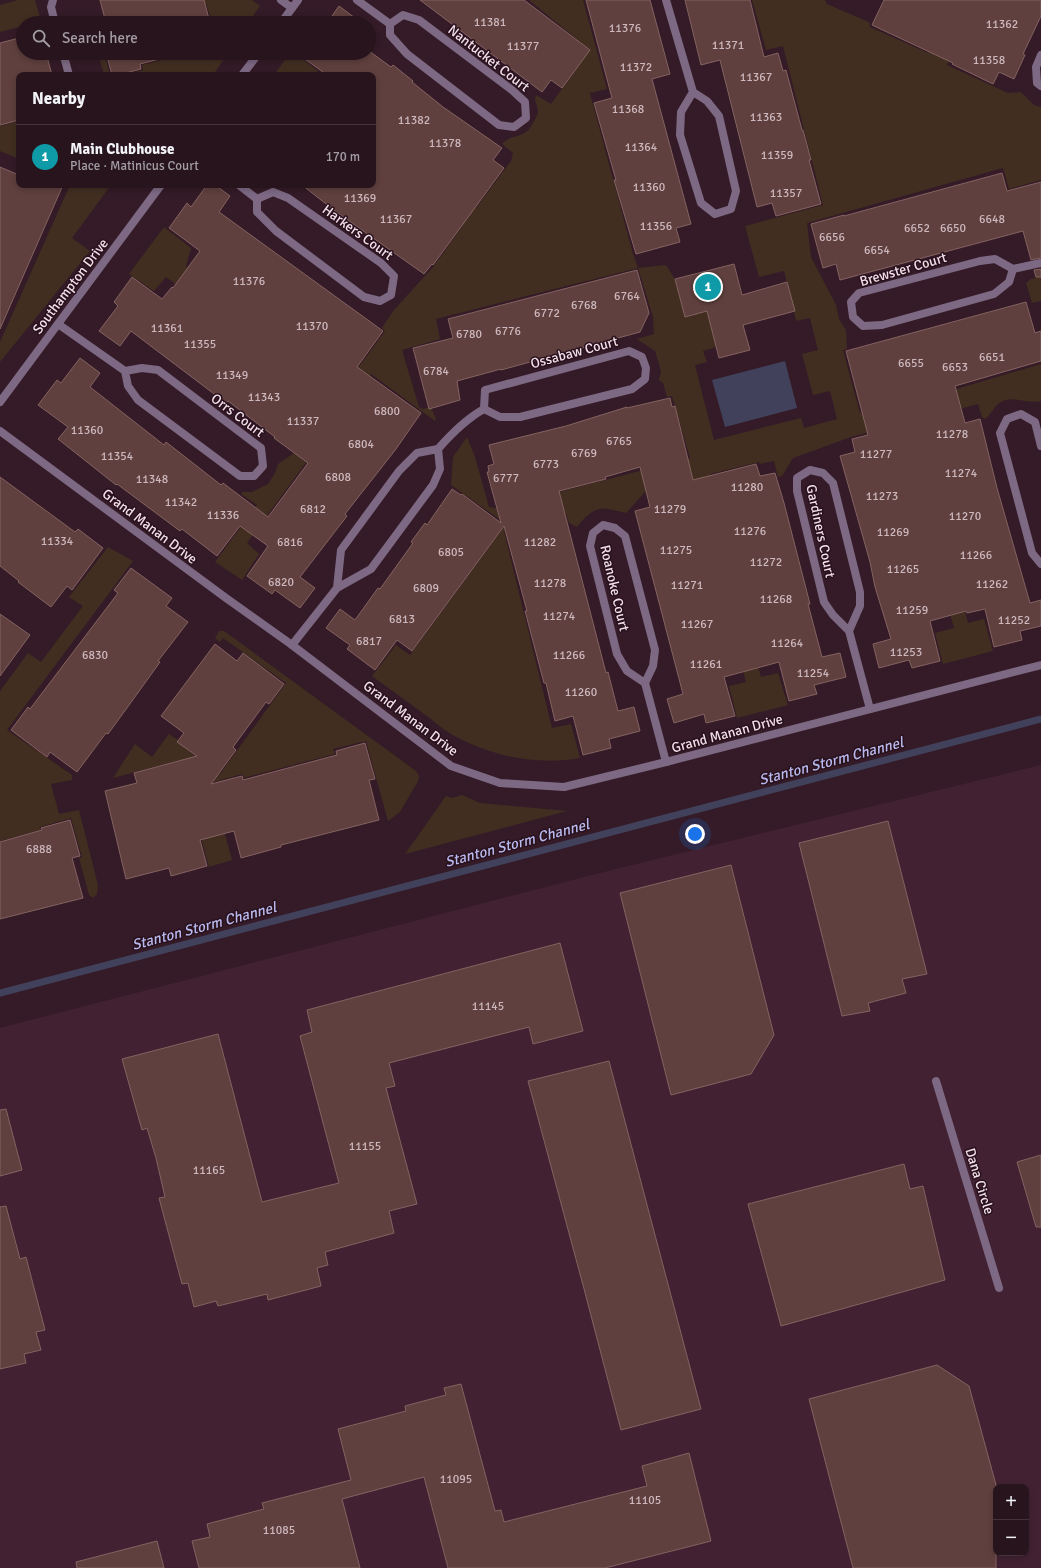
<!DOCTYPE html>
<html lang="en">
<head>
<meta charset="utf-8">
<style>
  body { margin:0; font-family:Signika,sans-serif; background:#33212a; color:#f1f3f6 }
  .controls { position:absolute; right:12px; bottom:12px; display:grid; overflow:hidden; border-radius:8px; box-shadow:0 2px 6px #0003 }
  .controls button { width:36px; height:36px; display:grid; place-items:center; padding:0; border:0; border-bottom:1px solid #43333b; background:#27141d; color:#f1f3f6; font:20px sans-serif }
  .you { position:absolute; left:695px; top:834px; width:14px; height:14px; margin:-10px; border:3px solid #fff; border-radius:50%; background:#1a73e8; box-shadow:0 0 0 6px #1a73e833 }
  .badge { display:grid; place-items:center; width:26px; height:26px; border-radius:50%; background:#b45309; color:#fff; font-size:13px; font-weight:700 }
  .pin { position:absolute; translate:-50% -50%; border:2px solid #fff; box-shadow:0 1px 4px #0006 }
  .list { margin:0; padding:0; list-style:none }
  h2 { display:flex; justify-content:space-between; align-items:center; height:52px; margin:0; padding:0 16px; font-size:17px }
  h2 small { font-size:13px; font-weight:400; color:#a49ea4 }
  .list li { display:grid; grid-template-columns:26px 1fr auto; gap:12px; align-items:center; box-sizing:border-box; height:64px; padding:0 16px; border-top:1px solid #43333b }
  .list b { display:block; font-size:15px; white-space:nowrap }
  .list p { margin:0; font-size:13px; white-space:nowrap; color:#a49ea4 }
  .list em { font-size:13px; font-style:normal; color:#a49ea4 }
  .icon { flex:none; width:22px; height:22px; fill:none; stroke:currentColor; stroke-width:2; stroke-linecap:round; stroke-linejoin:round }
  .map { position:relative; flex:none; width:1041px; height:1568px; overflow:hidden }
  .search { position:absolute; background:#27141d; box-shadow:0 2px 6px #0003; left:16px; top:16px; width:360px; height:44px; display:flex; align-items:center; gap:10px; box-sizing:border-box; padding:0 14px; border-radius:22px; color:#a49ea4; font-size:15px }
  .panel { position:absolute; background:#27141d; box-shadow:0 2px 6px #0003; left:16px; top:72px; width:360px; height:116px; border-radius:8px }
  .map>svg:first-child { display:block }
</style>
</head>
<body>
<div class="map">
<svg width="1041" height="1568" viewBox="0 0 1041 1568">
  <rect width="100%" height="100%" fill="#341b27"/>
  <path fill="#422232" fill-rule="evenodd" d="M1041,765V1568H0V1028L612,870ZM996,1487H1026V1553H996Z"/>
  <g fill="#412e21">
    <polygon points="18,0 35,0 41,21 33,23 23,23 23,26 0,32 0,5"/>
    <polygon points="203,0 252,0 260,6 248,23 212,23 206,3 204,3"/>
    <path d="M529,0H583L607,89L590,93L633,254L638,268L666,265L675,279L685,317L707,311L716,347L703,351L707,362L695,365L714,440L801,418L804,428L837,419L830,391L813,395L802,354L818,350L810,318L796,321L794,312L795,311L784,271L759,277L745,226L823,205L783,46L766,50L752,0H825L827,4L869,22L870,27L928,53L953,0H978L947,65L1008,93L1021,92L1034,105L1041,107V180L1009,189L1003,168L807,223L811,257L836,305L839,319L846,330L847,349L843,350L860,413L953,390L1041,364V401C1027,405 1011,393 998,404C993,408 991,415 985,419L982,417L978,404L915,421L968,623L984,619L993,651L943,664L935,633L954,628L898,425L851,437L793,458L782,476L778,477L774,461L760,464L759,462L710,474L761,677L778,673L788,705L737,718L729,686L746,682L693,479L645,492L626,513C601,507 595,504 577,527L569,523L566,513L504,531L552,728L571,724L580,758C536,766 490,756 451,734C441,728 433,720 424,714C407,701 389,689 372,676L396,645L410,655L506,524L451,485L453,457L467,437L475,457L489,507L497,508L690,458L672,396L667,397L663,383L659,380L661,371L655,351L637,339L654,334L653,317L638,268L436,319L440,339L402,350L419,407L423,409L431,407L436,419L435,421L371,374L247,543L259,554L242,580L215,562L257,505L241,494L243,492H252L268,484L275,473L278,464L294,453L334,401L166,277L154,291L129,274L164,227L191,248L186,266L190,276L347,383L385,331L382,328L393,311L434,266L463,225L373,158V133L476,208L511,161L513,153L502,144C509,135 523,138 530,128C532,125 538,115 538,111C538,105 533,101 536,95L551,104L590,50Z"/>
    <polygon points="98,53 104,53 110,75 104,75"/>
    <polygon points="205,53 228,53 213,75 124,75 143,70 142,65 183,55 184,59"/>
    <polygon points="290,53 295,53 318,71 315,75 274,75"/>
    <polygon points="19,121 19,159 0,151 0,126"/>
    <polygon points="70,185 111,185 72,238 90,251 0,362 0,342"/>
    <polygon points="1041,276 1041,301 1032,303 1026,283 1031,279"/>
    <polygon points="108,547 133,561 7,730 72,775 72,780 51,784 59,814 79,810 98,885 97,894 93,898 89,895 79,858 82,857 71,818 40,827 40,830 0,841 0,691 28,653 41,662 83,606 69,597"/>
    <polygon points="219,631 224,631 416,771 419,776 418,781 400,812 388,821 366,741 333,749 335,754 243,778 242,774 211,783 232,860 209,867 180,760 113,778 135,744 152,757 169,734 178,740 177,742 220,774 286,683 223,638 220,642 215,638"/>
    <polygon points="462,795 480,803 567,811 405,854 446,796 452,798"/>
  </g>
  <polygon fill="#41415b" points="785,361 797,408 725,427 712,380"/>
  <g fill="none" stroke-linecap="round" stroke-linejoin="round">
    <polyline stroke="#41415b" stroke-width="7" points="0,993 1041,719"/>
  </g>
  <g fill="#5f403e" stroke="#846361">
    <polygon points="100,0 204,0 210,23 106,23"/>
    <polygon points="420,0 524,0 590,50 562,88 551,80 542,92"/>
    <polygon points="586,0 650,0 670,74 652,79 691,224 676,228 680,242 636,254 614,180 616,180 594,103 612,98"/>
    <polygon points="685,0 750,0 764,57 778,53 783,71 786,70 802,130 803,130 811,160 809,160 821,204 776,216 772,203 757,207 720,60 701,65"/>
    <polygon points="884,0 1041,0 1041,16 1023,54 1025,55 1014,79 999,72 993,84 952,64 953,63 872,25"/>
    <polygon points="339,6 359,21 358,23 327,23"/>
    <polygon points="23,37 23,53 46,53 52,75 19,75 19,120 0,125 0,43"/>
    <polygon points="369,51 391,67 393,65 413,81 412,82 443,107 502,148 493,160 504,168 433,265 432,264 424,274 335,211 302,185 373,185 373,75 327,75 302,57 304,53 369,53"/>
    <polygon points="106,53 183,53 140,64 141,69 118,75 112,75"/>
    <polygon points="183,53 201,53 184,58"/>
    <polygon points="0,167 19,175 19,185 63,185 0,329"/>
    <polygon points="1002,173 1007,191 1041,182 1041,258 1031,260 1023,231 840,280 836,264 823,268 811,224 844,215 844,216"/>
    <polygon points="207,185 215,185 230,196 219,212 383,331 357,367 421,413 396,449 345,514 347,516 300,577 315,588 300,608 275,590 272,594 247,576 268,546 240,526 217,556 182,529 180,531 117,484 116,485 58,439 68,427 38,405 57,380 61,383 80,358 100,373 90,387 164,445 166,442 221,485 223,483 268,517 308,463 274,438 275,437 228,401 226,403 131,331 120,346 99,331 118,306 114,302 132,277 162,299 172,287 173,288 200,251 169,228 187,203 191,207"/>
    <polygon points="734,264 742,295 787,282 795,311 743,325 750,350 719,358 707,311 685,317 675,279"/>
    <polygon points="1041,269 1041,277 1036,277 1034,270"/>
    <polygon points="637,270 649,313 640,332 501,370 501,369 457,381 460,400 429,409 413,348 453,338 448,319"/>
    <polygon points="1026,302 1035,333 1041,331 1041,361 955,386 965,423 980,419 997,488 1030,603 1041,600 1041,626 1020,631 1022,640 994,647 985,609 967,613 966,611 930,621 940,661 912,668 909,660 879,668 873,644 891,639 875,587 870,562 840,456 855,452 852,439 868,435 846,351"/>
    <polygon points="670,398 672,407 675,406 693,480 756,464 760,476 775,473 784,503 810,604 808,604 822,657 840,653 846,677 814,685 817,694 789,701 779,662 724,677 735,716 706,723 704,714 674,723 667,699 683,694 635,511 650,507 640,467 605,477 606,479 559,491 606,673 608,672 618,711 634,707 640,731 609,739 611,748 583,755 573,716 555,721 546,683 544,683 525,611 527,611 504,526 412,651 397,640 375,670 347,649 350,645 326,628 340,609 355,620 378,588 380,589 413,543 411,542 425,523 427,525 452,489 461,495 462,494 501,523 487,472 489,472 488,466 494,464 489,445 566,426 627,407 627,408"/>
    <polygon points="0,477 75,532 78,529 103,548 72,590 67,586 51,607 18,582 19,581 0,566"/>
    <polygon points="131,568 172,598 166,606 188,622 158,661 160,662 132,701 108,734 106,733 77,772 50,752 47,757 11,730 28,707 30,709 118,593 114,590"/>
    <polygon points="0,614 30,635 0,676"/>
    <polygon points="215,644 237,661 243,653 284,684 269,704 266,702 233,747 236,750 211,784 242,776 243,780 337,755 336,751 365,743 375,779 369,780 379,820 281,845 281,847 241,858 234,831 200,840 207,866 171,876 169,868 126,879 105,791 137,783 134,773 197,756 177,742 184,733 161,716"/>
    <polygon points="70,820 80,856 72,858 83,898 0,919 0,842 42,830 41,828"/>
    <polygon points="888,821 927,974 902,979 906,993 868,1003 870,1011 842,1016 799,843"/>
    <polygon points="731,865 774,1035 751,1074 671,1095 620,893"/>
    <polygon points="560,943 583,1031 533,1044 529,1027 389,1063 395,1086 386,1088 417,1204 389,1211 394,1233 325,1252 328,1265 317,1268 321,1286 268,1300 267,1294 218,1306 216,1301 194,1307 188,1283 182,1284 159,1198 165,1197 156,1158 147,1128 142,1130 122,1059 218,1034 262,1202 339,1183 300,1036 312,1032 307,1010"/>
    <polygon points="609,1061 701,1409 621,1430 583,1285 528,1081"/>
    <polygon points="6,1109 22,1170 0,1176 0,1110"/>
    <polygon points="1041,1155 1041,1227 1036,1227 1017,1162"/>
    <polygon points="904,1164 910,1189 923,1186 945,1280 781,1326 748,1204"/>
    <polygon points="6,1206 20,1259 26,1257 45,1330 36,1332 41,1350 24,1354 26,1363 0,1369 0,1207"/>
    <polygon points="937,1365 969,1386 996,1485 996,1568 853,1568 809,1399"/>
    <polygon points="461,1384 495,1511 501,1510 504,1522 647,1486 642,1466 689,1453 711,1541 605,1568 448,1568 424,1477 342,1499 360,1568 199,1568 192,1541 210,1537 207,1524 264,1509 262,1503 351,1480 338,1429 406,1411 405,1406 446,1395 444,1388"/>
    <polygon points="157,1541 164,1568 77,1568 76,1562"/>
  </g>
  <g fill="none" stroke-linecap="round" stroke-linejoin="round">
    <g stroke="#7d6984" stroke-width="8">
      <polyline points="53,0 51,7 55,23"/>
      <polyline points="281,0 292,8"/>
      <polyline points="357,0 390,24"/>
      <polyline points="666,0 693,92 707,101 719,116 736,191 731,209 715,214 701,203 680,135 681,112 693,92"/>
      <polygon points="403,15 419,20 512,90 525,102 526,118 514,127 499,125 407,54 390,35 390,24"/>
      <polyline points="281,23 298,0"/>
      <polyline points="63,53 69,75"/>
      <polyline points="1041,55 1036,67 1037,83 1041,86"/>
      <polyline points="242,75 259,53"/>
      <polyline points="239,185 257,199"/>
      <polygon points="273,192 288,198 381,263 394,276 391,295 380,301 364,297 276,231 257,212 257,199"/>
      <polyline points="1013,269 1009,282 994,294 882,325 863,326 853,317 851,302 859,293 980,261 995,259 1013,269 1041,263"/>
      <polyline points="58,324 125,371 128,386 138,400 240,476 254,476 263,466 261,448 158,370 142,368 125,371"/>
      <polygon points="629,351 642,357 646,368 645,379 632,389 520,417 500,417 484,409 485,390"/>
      <polyline points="0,402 161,185"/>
      <polyline points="0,431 226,598 292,645 451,766 500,783 564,787 666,762 1041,665"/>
      <polyline points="1041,446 1035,422 1021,414 1007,419 1000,433 1032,553 1041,564"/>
      <path d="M438,449C452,433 466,419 484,409"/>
      <polyline points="849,631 860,606 860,592 833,483 823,473 810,470 797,478 797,491 824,602 833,615 849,631 870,709"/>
      <polyline points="292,645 337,588 371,569 433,485 440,469 438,449 417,453 399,471 341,550 337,588"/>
      <polyline points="645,683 653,666 655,650 625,536 615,528 603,525 593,533 590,546 617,654 627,671 645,683 666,762"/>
      <polyline points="936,1081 999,1288"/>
    </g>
  </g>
  <g text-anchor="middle" stroke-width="3" stroke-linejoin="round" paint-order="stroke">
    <g font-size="12" fill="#cdb8be">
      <text x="490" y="26">11381</text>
      <text x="1002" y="28">11362</text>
      <text x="625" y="32">11376</text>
      <text x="728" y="49">11371</text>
      <text x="523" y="50">11377</text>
      <text x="989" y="64">11358</text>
      <text x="636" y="71">11372</text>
      <text x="756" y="81">11367</text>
      <text x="628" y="113">11368</text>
      <text x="766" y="121">11363</text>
      <text x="414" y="124">11382</text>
      <text x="445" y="147">11378</text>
      <text x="641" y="151">11364</text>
      <text x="777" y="159">11359</text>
      <text x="649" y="191">11360</text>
      <text x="786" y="197">11357</text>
      <text x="360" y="202">11369</text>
      <text x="396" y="223">11367</text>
      <text x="992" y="223">6648</text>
      <text x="656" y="230">11356</text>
      <text x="917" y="232">6652</text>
      <text x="953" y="232">6650</text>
      <text x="832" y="241">6656</text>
      <text x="877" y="254">6654</text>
      <text x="249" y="285">11376</text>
      <text x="627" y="300">6764</text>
      <text x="584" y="309">6768</text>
      <text x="547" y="317">6772</text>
      <text x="312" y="330">11370</text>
      <text x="167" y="332">11361</text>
      <text x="508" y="335">6776</text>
      <text x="469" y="338">6780</text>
      <text x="200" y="348">11355</text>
      <text x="992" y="361">6651</text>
      <text x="911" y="367">6655</text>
      <text x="955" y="371">6653</text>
      <text x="436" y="375">6784</text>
      <text x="232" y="379">11349</text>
      <text x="264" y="401">11343</text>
      <text x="387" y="415">6800</text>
      <text x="303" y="425">11337</text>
      <text x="87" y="434">11360</text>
      <text x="952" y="438">11278</text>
      <text x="619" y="445">6765</text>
      <text x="361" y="448">6804</text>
      <text x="584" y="457">6769</text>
      <text x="876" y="458">11277</text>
      <text x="117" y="460">11354</text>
      <text x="546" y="468">6773</text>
      <text x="961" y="477">11274</text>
      <text x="338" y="481">6808</text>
      <text x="506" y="482">6777</text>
      <text x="152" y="483">11348</text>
      <text x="747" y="491">11280</text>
      <text x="882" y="500">11273</text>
      <text x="181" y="506">11342</text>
      <text x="313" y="513">6812</text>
      <text x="670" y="513">11279</text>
      <text x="223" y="519">11336</text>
      <text x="965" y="520">11270</text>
      <text x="750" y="535">11276</text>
      <text x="893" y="536">11269</text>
      <text x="57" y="545">11334</text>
      <text x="290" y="546">6816</text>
      <text x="540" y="546">11282</text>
      <text x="676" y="554">11275</text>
      <text x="451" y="556">6805</text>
      <text x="976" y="559">11266</text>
      <text x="766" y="566">11272</text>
      <text x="903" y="573">11265</text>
      <text x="281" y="586">6820</text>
      <text x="550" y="587">11278</text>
      <text x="992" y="588">11262</text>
      <text x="687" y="589">11271</text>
      <text x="426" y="592">6809</text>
      <text x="776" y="603">11268</text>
      <text x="912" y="614">11259</text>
      <text x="559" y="620">11274</text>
      <text x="402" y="623">6813</text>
      <text x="1014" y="624">11252</text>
      <text x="697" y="628">11267</text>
      <text x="369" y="645">6817</text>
      <text x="787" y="647">11264</text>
      <text x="906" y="656">11253</text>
      <text x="95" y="659">6830</text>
      <text x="569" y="659">11266</text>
      <text x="706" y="668">11261</text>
      <text x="813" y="677">11254</text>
      <text x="581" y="696">11260</text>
      <text x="39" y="853">6888</text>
      <text x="488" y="1010">11145</text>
      <text x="365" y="1150">11155</text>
      <text x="209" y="1174">11165</text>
      <text x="456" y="1483">11095</text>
      <text x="645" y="1504">11105</text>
      <text x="279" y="1534">11085</text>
    </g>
    <g font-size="14" fill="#f2e0e8" stroke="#29111e">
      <text transform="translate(489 58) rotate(38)" y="5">Nantucket Court</text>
      <text transform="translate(358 232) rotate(36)" y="5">Harkers Court</text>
      <text transform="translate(903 269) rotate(-16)" y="5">Brewster Court</text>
      <text transform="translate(70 286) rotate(-53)" y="5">Southampton Drive</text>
      <text transform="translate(574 352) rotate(-15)" y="5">Ossabaw Court</text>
      <text transform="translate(238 415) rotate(37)" y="5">Orrs Court</text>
      <text transform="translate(150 526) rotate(37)" y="5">Grand Manan Drive</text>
      <text transform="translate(821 531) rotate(78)" y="5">Gardiners Court</text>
      <text transform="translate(615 588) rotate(77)" y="5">Roanoke Court</text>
      <text transform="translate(411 718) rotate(37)" y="5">Grand Manan Drive</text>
      <text transform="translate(727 733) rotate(-15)" y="5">Grand Manan Drive</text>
      <text transform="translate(980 1181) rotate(73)" y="5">Dana Circle</text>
    </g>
    <g font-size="15" font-style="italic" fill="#b8b9ed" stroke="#29111e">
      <text transform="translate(831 761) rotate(-15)" y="5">Stanton Storm Channel</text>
      <text transform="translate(517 843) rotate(-15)" y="5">Stanton Storm Channel</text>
      <text transform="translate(204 926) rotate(-15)" y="5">Stanton Storm Channel</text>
    </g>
  </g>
</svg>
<div class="controls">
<button>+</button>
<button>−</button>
</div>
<div class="you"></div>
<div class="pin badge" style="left:708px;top:287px;background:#0f9aa8">1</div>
<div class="search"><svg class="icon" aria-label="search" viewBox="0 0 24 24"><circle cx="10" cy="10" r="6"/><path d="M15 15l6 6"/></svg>Search here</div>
<section class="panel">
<h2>Nearby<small></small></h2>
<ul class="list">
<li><span class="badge" style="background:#0f9aa8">1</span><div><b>Main Clubhouse</b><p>Place · Matinicus Court</p></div><em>170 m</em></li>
</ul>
</section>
</div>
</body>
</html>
